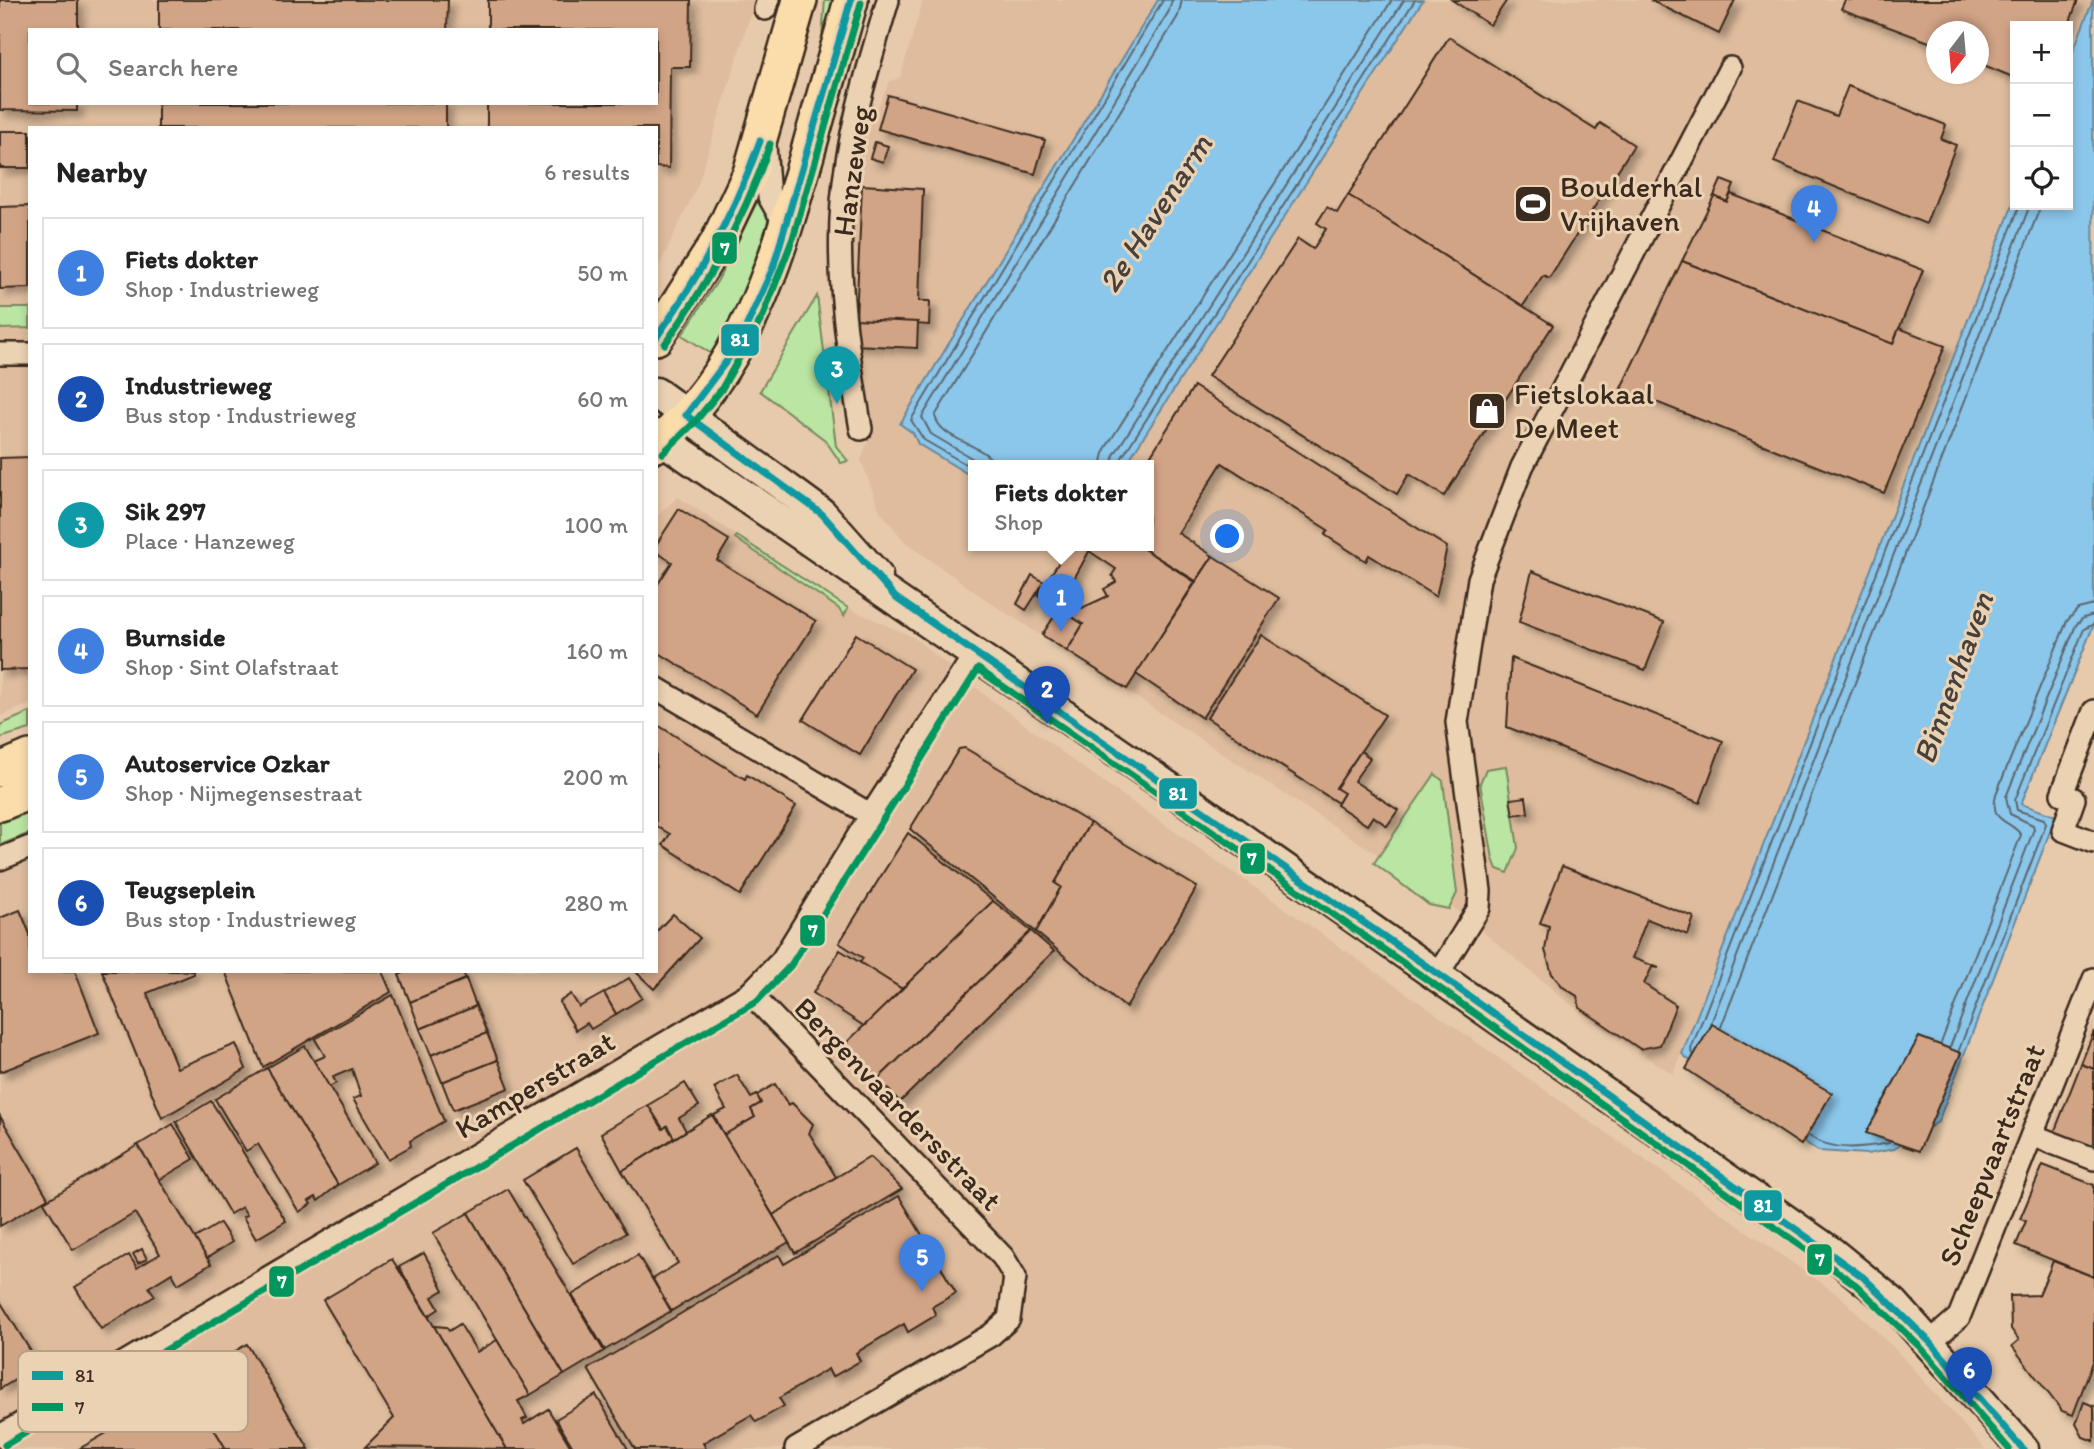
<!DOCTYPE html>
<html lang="en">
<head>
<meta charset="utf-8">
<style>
  body { margin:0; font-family:Itim,sans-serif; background:#f6f6f6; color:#222 }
  .controls { position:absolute; right:21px; top:21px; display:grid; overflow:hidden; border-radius:0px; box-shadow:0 4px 10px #0003 }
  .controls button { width:63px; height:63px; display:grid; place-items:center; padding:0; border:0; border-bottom:2px solid #e0e0e0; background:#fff; color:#222; font:35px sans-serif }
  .compass { position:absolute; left:1926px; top:21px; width:63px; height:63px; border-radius:50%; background:#fff; box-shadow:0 4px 10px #0003; rotate:196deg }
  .you { position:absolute; left:1228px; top:537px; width:24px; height:24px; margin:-18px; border:5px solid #fff; border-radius:50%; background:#1a73e8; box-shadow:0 0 0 10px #1a73e833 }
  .badge { display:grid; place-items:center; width:46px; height:46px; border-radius:50%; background:#111827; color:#fff; font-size:23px; font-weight:700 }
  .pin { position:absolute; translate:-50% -58px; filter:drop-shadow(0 2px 4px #0008) }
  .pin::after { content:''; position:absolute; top:37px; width:24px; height:21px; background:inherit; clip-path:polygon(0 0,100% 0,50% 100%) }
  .popup { position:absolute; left:968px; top:460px; width:186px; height:91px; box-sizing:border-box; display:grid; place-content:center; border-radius:0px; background:#fff; filter:drop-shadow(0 2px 5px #0005); font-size:23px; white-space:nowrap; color:#767676 }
  .popup b { font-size:26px; color:#222 }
  .popup::after { content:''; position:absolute; left:50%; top:100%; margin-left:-14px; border:14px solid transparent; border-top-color:#fff }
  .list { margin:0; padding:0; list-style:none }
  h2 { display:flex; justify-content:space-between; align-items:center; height:91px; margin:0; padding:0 28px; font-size:30px }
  h2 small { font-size:23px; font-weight:400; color:#767676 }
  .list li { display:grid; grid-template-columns:46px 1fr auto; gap:21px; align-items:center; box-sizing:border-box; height:112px; margin:0 14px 14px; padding:0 14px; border:2px solid #e0e0e0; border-radius:0px }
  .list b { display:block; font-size:26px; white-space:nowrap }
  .list p { margin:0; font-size:23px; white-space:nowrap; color:#767676 }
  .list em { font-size:23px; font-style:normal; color:#767676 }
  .icon { flex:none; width:38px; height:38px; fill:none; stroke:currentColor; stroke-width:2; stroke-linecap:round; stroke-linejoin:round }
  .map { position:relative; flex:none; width:2094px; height:1449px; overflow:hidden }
  .search { position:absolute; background:#fff; box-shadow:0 4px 10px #0003; left:28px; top:28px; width:630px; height:77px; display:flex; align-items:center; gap:18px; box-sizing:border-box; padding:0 24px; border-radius:0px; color:#767676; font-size:26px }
  .panel { position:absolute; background:#fff; box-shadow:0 4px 10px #0003; left:28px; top:126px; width:630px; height:847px; border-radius:0px }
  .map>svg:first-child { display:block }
</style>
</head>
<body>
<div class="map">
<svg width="2094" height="1449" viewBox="0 0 2094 1449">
  <defs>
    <filter id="shadow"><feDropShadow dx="6" dy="6" stdDeviation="3.5" flood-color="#0004"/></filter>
  </defs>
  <rect width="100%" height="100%" fill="#e7caab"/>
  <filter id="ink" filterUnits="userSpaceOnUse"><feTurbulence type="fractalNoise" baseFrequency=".0143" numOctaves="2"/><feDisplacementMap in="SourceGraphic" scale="14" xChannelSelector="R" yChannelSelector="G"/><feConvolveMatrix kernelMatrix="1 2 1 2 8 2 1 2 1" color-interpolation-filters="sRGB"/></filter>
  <g filter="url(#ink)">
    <g fill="#debc9d" fill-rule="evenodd">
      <path d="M0,0H755L698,184L656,273V128H30V704L0,716ZM30,30H656V103H30Z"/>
      <path d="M923,0H1158L924,383L913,433L918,445L973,477L974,546H1148V466H1125L1423,0H2093L2068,64V26H2015V199L1673,1074L1582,1014L1434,891L991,603L905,542L880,511L861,460L872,431L848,340V242L869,126L890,81L900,78ZM1937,32H1979V74H1937Z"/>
      <polygon points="678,497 848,608 913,637 981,692 1082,767 1840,1296 1897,1351 1985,1449 0,1449 0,873 30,861 30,971 656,971 656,517"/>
      <polygon points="2094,1020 2094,1151 2049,1134"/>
    </g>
    <g fill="#bae5a2" stroke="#7a8860" stroke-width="2">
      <polygon points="825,0 838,0 787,182 782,180 822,38"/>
      <polygon points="757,202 762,203 772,231 758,274 715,356 682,335 718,280"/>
      <polygon points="817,296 836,446 848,461 841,463 825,440 760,391"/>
      <polygon points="0,308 30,308 30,328 0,329"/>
      <polygon points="737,536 848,608 844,616 838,608 735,538"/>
      <polygon points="30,712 30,729 0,738 0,725"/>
      <polygon points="1506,766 1518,848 1508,873 1497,869 1493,859 1480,783 1486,769"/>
      <polygon points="1435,774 1443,781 1457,893 1449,909 1429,905 1374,863"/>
      <polygon points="30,808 30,833 0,845 0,820"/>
    </g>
    <g fill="#8bc6eb" stroke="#6b8899" stroke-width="2">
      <polygon points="1158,0 1423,0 1125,466 974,466 973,477 918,444 913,433 900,424"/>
      <polygon points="2093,0 2094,624 2021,804 2056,816 1938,1122 1894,1149 1867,1154 1818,1151 1703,1072 1682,1054 2015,199 2015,205 2068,205 2068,64"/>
    </g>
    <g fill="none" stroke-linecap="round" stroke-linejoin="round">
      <g stroke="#5b6870" stroke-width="2">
        <polyline points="985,466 931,434 922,417 1169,11 1172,0"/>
        <path d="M997,466C984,443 941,441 935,416L1178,16L1182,0"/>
        <polyline points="1101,466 1105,449 1392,0"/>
        <polyline points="1111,466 1114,455 1404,0"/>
        <polyline points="1120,466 1121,459 1415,0"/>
        <polyline points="974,469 924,440 911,420 1163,0"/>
        <polyline points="1711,1023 2030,205"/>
        <polyline points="1721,1027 2041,205"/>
        <path d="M1941,1043L2021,835C2010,819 1989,824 1996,794L2067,621L2078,609L2094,605"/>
        <polyline points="1950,1047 2034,829 2033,825 2010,814 2006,797 2076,625 2083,618 2094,615"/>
        <polyline points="1959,1050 2046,824 2044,819 2017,810 2015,800 2084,629 2094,624"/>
        <polyline points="1693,1054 1691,1049 2020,205"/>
        <path d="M1809,1136C1833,1152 1862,1148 1889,1143"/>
      </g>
    </g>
    <g fill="#d2a486" stroke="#3b2a1e" stroke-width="2" filter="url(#shadow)">
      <polygon points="0,0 78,0 78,30 30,30 30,103 77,103 77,111 0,110"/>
      <polygon points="159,0 448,0 447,30 159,30"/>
      <polygon points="488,0 691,0 690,67 670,67 669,168 656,167 656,128 487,128 487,103 656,103 656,30 488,30"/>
      <polygon points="1452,0 1507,0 1490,25"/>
      <polygon points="1650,0 1735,0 1719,34"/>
      <polygon points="1845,0 2078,0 2068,27 2015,26 2015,78 1979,63 1979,32 1937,32 1937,45 1841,9"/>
      <polygon points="1449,37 1596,130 1600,123 1634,145 1549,278 1543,275 1523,306 1348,195"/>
      <polygon points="1848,86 1946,125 1941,139 1956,145 1926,224 1774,162 1798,101 1836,116"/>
      <polygon points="888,95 1045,140 1035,174 878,129"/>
      <rect x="158" y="103" width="288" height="25"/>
      <rect x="0" y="131" width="30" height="37"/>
      <polygon points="875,142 888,146 883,162 870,158"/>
      <polygon points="1721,180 1734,185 1727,202 1714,196"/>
      <polygon points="862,185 923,189 919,301 930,301 929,325 856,320"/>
      <polygon points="1731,194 1923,270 1893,344 1682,261 1714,196 1727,202"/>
      <polygon points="1348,195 1553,325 1444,496 1409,474 1397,494 1208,376 1298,239 1313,249 1326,229 1317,223 1327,207 1337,213"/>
      <polygon points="30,206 30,288 0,289 0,207"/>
      <polygon points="1682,261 1893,344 1899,328 1945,346 1884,493 1621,388"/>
      <polygon points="855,319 918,322 917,348 854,345"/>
      <polygon points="1194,386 1447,547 1436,597 1369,555 1366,561 1325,535 1328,530 1222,463 1178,533 1213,556 1196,581 1139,546 1148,546 1148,466 1144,466"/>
      <polygon points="30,457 30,669 0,670 0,458"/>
      <polygon points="679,509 729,540 717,560 816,621 757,714 656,651 656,587 672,562 656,552 656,545"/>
      <polygon points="1069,546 1092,546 1058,608 1038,595"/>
      <polygon points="1092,546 1139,546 1195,582 1127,689 1067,651 1083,624 1058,608 1065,596 1082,608 1108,596 1104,589 1116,582 1112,575 1116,569 1089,551"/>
      <polygon points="1213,556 1279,598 1202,718 1136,674"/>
      <polygon points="1532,571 1664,622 1645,670 1519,622"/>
      <polygon points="1032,575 1044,582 1026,610 1017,604"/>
      <polygon points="1059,609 1083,624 1067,651 1042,635"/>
      <polygon points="856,634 912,669 860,755 803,720"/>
      <polygon points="1261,635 1385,715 1336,788 1344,793 1338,803 1207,718"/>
      <polygon points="1511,658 1723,741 1700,803 1507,727"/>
      <polygon points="656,724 745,779 747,775 796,806 740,895 663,845 670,834 656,826"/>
      <polygon points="965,748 1090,823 1055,883 1061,887 1036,932 910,829 959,749"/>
      <polygon points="1361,751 1370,758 1354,781 1398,810 1387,826 1373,816 1367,825 1337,805 1344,793 1336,788"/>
      <polygon points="1526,797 1528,813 1513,815 1510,799"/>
      <polygon points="1090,823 1197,887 1126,1008 1036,932 1061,887 1055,883"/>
      <polygon points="908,833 993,901 902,989 860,963 863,958 839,943"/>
      <polygon points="1562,866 1694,917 1688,935 1647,919 1632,958 1659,968 1652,967 1644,984 1676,1005 1660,1045 1640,1049 1580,1008 1577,996 1563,987 1552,974 1545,950 1549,926 1540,923"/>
      <polygon points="993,901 1031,931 878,1079 844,1045"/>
      <polygon points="20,910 30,934 30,971 75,971 99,1033 0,1072 0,918"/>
      <polygon points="673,914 700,938 654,989 635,971 656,971 656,932"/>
      <polygon points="1031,931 1054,951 900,1102 878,1079"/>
      <polygon points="840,950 902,989 864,1026 813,993"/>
      <polygon points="102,971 193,971 194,974 147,993 177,1068 236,1044 246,1069 162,1118"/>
      <polygon points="225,971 382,971 391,992 263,1067"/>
      <polygon points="407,971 462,971 466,979 410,1002 399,975"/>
      <polygon points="629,978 642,998 616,1014 604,993"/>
      <polygon points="466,979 476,1006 420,1029 410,1002"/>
      <polygon points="604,993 616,1014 591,1029 587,1023 576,1030 559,1002 571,994 579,1007"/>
      <polygon points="393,995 444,1121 410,1141 411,1146 388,1159 353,1099 361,1096 352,1069 333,1077 336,1083 329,1087 314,1061 325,1056 315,1039"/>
      <polygon points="476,1006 487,1033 431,1055 420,1029"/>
      <polygon points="1712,1024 1832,1093 1801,1145 1686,1069"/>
      <polygon points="2094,1031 2094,1069 2081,1064"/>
      <polygon points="487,1033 498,1060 442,1082 431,1055"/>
      <polygon points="1919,1037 1961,1053 1919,1151 1866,1133"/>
      <polygon points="305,1046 375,1163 338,1185 267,1068"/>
      <polygon points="498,1060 509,1088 453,1110 442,1082"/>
      <polygon points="2081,1064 2094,1069 2094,1149 2054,1133"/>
      <polygon points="267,1068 338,1185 318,1201 316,1197 309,1201 311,1204 299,1212 258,1144 246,1151 215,1099"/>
      <polygon points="737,1075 751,1098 757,1095 761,1103 751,1109 755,1117 724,1135 714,1115 726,1109 714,1088"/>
      <polygon points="685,1083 699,1106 679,1118 686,1131 674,1138 667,1126 663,1129 648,1105"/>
      <polygon points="775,1084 788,1105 792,1103 813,1124 809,1133 836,1177 773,1215 724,1135 755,1117 751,1109 761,1103 757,1095"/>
      <polygon points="211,1101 286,1221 256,1239 243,1217 247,1215 242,1207 230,1214 176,1122"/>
      <polygon points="648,1105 663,1129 667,1126 674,1138 622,1171 601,1133"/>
      <polygon points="712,1115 789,1242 671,1311 653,1279 678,1263 622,1171"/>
      <polygon points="0,1116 48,1198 0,1226"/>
      <polygon points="173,1124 194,1159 159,1180 138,1145"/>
      <polygon points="138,1145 211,1264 178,1284 172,1273 149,1287 155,1296 101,1329 75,1287 129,1255 137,1268 160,1254 135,1213 73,1250 44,1202"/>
      <polygon points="576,1148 626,1233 573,1264 523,1180"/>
      <polygon points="870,1157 902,1189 795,1253 773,1215"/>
      <polygon points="2043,1165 2094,1185 2094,1277 2016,1245 2026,1221 2020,1219"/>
      <polygon points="508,1189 604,1351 564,1375 468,1213"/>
      <polygon points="899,1196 956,1293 932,1307 936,1315 908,1332 904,1324 856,1353 860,1361 832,1377 828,1369 779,1398 784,1406 756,1422 751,1415 703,1443 706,1449 635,1449 588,1369 779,1255 784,1264"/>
      <polygon points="468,1213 564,1375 530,1395 433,1233"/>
      <polygon points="220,1223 232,1242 207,1258 195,1238"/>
      <polygon points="142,1249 147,1259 138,1263 133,1254"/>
      <polygon points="424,1253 444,1290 432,1297 439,1309 428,1316 399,1267"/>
      <polygon points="638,1255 671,1311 605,1350 572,1295"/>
      <polygon points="392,1259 434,1326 507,1449 365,1447 394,1418 323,1300"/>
      <polygon points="2053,1261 2094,1277 2094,1359 2073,1415 2062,1411 2012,1346 2019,1340 2011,1329 2010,1296 2039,1295"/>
      <polygon points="0,1301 39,1365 0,1389"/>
      <polygon points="460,1324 477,1352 497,1340 530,1395 518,1401 527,1418 522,1420 524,1424 548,1409 572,1449 507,1449 434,1326 446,1327 449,1331"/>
      <polygon points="247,1344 309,1449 226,1449 185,1381"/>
      <polygon points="188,1386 226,1449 79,1449"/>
      <polygon points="596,1395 628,1449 574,1449 556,1419"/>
      <polygon points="2084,1402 2094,1406 2094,1441 2083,1437 2076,1424"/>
    </g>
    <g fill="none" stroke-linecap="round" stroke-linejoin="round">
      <defs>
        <g id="street">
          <polyline points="765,9 768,0"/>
          <polyline points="765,145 769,197 777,211 789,216"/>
          <polyline points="0,354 30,354"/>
          <path d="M861,429C848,354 836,278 842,202C847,134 869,65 888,0"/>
          <polyline points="656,688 871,815"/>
          <polyline points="2094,711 2062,794 2074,799 2063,830 2094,842"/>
          <polyline points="0,859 30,847"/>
          <polyline points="1438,974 1479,908 1480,891 1457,722 1479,579 1522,467 1730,68"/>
          <polyline points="750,993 1003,1257 1015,1277 1009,1319 991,1335 796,1449"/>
          <polyline points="2032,1135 2094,1159"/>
          <polyline points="1930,1342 1959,1317 2094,979"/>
          <polyline points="0,1436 750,993 782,960 871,815 975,654"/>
        </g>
        <g id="secondary">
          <polyline points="656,393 822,514 877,576"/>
          <polyline points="656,435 1168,787 1832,1253 1893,1303 2023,1449"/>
        </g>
        <g id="primary">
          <polyline points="656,338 717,243 750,173 800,0"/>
          <path d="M656,445C745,371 776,261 807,155C821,103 837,52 851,0"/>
          <polyline points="0,770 30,757"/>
          <polyline points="0,804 30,792"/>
        </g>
      </defs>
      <use href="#street" stroke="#3b2a1e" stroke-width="26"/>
      <use href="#secondary" stroke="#3b2a1e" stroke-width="35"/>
      <use href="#primary" stroke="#3b2a1e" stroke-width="38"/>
      <use href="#street" stroke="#ebd2b3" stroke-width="21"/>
      <use href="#secondary" stroke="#ebd2b3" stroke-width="30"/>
      <use href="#primary" stroke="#fbddab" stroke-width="33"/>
      <defs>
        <g id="bus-1">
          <polyline points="851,0 773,268 737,347 686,415 822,514 896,598 1438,974 1863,1277 1930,1342 2023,1449"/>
          <path d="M656,338C700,276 735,212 760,141"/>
        </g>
        <g id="bus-2">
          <path d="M665,344C709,282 745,217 770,144"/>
          <polyline points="663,453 694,423 721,390 763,316 793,238 861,3"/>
          <polyline points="5,1445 757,1001 791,965 978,669 1432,983 1856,1285 1922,1349 2009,1449"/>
        </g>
      </defs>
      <use href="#bus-1" stroke="#ebd2b3" stroke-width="12"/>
      <use href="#bus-2" stroke="#ebd2b3" stroke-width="12"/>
      <use href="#bus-1" stroke="#0f99a1" stroke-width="7"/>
      <use href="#bus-2" stroke="#00965e" stroke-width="7"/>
    </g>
  </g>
  <defs>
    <symbol id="stadium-square" viewBox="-11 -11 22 22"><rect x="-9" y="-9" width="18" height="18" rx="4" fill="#3b2a1e" stroke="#ebd2b3"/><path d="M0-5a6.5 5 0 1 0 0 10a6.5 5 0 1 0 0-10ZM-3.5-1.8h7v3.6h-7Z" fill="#fff"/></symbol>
    <symbol id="shop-square" viewBox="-11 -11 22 22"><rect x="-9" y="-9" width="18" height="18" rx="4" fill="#3b2a1e" stroke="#ebd2b3"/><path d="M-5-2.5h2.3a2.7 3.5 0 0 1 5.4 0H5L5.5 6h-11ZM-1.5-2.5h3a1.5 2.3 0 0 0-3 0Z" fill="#fff"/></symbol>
  </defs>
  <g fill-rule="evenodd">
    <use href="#stadium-square" x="1511" y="182" width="44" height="44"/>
    <use href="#shop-square" x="1465" y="389" width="44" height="44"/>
  </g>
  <g text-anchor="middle" stroke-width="6" stroke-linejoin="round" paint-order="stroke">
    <g font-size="30" fill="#3b2a1e" stroke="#ebd2b3">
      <text transform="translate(852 171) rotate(-82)" y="10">Hanzeweg</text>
      <text transform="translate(535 1085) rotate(-31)" y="10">Kamperstraat</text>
      <text transform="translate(898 1104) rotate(46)" y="10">Bergenvaardersstraat</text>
      <text transform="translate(1992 1155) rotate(-68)" y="10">Scheepvaartstraat</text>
    </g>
    <g font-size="30" fill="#3b2a1e" stroke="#ebd2b3" text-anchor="start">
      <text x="1560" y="197">Boulderhal<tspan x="1560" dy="34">Vrijhaven</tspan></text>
      <text x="1514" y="404">Fietslokaal<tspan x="1514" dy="34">De Meet</tspan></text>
    </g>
    <g font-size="32" font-style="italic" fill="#47413d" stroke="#ebd2b3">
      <text transform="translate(1155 213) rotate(-57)" y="11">2e Havenarm</text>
      <text transform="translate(1953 678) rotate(-70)" y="11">Binnenhaven</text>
    </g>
  </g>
  <rect x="18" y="1351" width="230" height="81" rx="10" fill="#ebd2b3" stroke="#b6a086" stroke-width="2"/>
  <rect x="32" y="1371" width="31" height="9" fill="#0f99a1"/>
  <rect x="32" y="1403" width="31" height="8" fill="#00965e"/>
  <g font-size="19" fill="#3b2a1e">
    <text x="75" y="1382">81</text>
    <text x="75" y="1414">7</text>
  </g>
  <g stroke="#ebd2b3" stroke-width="2.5">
    <rect x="711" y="231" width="27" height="34" rx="7" fill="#00965e"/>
    <rect x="720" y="323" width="40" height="34" rx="7" fill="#0f99a1"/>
    <rect x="1158" y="777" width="40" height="33" rx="7" fill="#0f99a1"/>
    <rect x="1239" y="842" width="27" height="33" rx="7" fill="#00965e"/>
    <rect x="799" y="914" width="27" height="33" rx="7" fill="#00965e"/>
    <rect x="1743" y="1189" width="40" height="33" rx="7" fill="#0f99a1"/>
    <rect x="1806" y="1243" width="27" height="33" rx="7" fill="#00965e"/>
    <rect x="268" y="1265" width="27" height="33" rx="7" fill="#00965e"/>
  </g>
  <g font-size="19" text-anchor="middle" font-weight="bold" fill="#fff">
    <text x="725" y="255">7</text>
    <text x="740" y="346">81</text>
    <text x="1178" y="800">81</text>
    <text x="1252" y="865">7</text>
    <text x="813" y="937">7</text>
    <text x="1763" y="1212">81</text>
    <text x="1820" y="1266">7</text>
    <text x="282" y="1288">7</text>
  </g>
</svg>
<div class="controls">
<button>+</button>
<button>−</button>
<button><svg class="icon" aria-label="locate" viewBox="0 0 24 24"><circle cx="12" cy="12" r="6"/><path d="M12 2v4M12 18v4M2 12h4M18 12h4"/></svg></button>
</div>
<svg class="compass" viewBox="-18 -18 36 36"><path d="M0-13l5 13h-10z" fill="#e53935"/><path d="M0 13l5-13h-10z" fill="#767676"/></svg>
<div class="you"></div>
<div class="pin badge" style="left:1061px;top:632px;background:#3f7fe0">1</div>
<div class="popup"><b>Fiets dokter</b>Shop</div>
<div class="pin badge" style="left:1047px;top:724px;background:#1a4fb4">2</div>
<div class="pin badge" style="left:837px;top:404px;background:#0f9aa8">3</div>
<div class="pin badge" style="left:1814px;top:243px;background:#3f7fe0">4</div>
<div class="pin badge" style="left:922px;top:1292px;background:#3f7fe0">5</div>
<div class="pin badge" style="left:1969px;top:1405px;background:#1a4fb4">6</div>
<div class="search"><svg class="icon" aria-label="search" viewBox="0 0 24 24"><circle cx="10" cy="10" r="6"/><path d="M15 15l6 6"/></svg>Search here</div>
<section class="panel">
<h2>Nearby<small>6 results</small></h2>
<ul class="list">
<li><span class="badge" style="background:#3f7fe0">1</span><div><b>Fiets dokter</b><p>Shop · Industrieweg</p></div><em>50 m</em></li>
<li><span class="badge" style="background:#1a4fb4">2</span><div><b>Industrieweg</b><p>Bus stop · Industrieweg</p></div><em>60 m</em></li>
<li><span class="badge" style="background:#0f9aa8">3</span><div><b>Sik 297</b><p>Place · Hanzeweg</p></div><em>100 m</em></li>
<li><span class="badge" style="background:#3f7fe0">4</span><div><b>Burnside</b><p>Shop · Sint Olafstraat</p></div><em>160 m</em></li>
<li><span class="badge" style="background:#3f7fe0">5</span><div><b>Autoservice Ozkar</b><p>Shop · Nijmegensestraat</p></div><em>200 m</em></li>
<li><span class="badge" style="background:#1a4fb4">6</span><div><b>Teugseplein</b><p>Bus stop · Industrieweg</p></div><em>280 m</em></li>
</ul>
</section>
</div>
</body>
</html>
